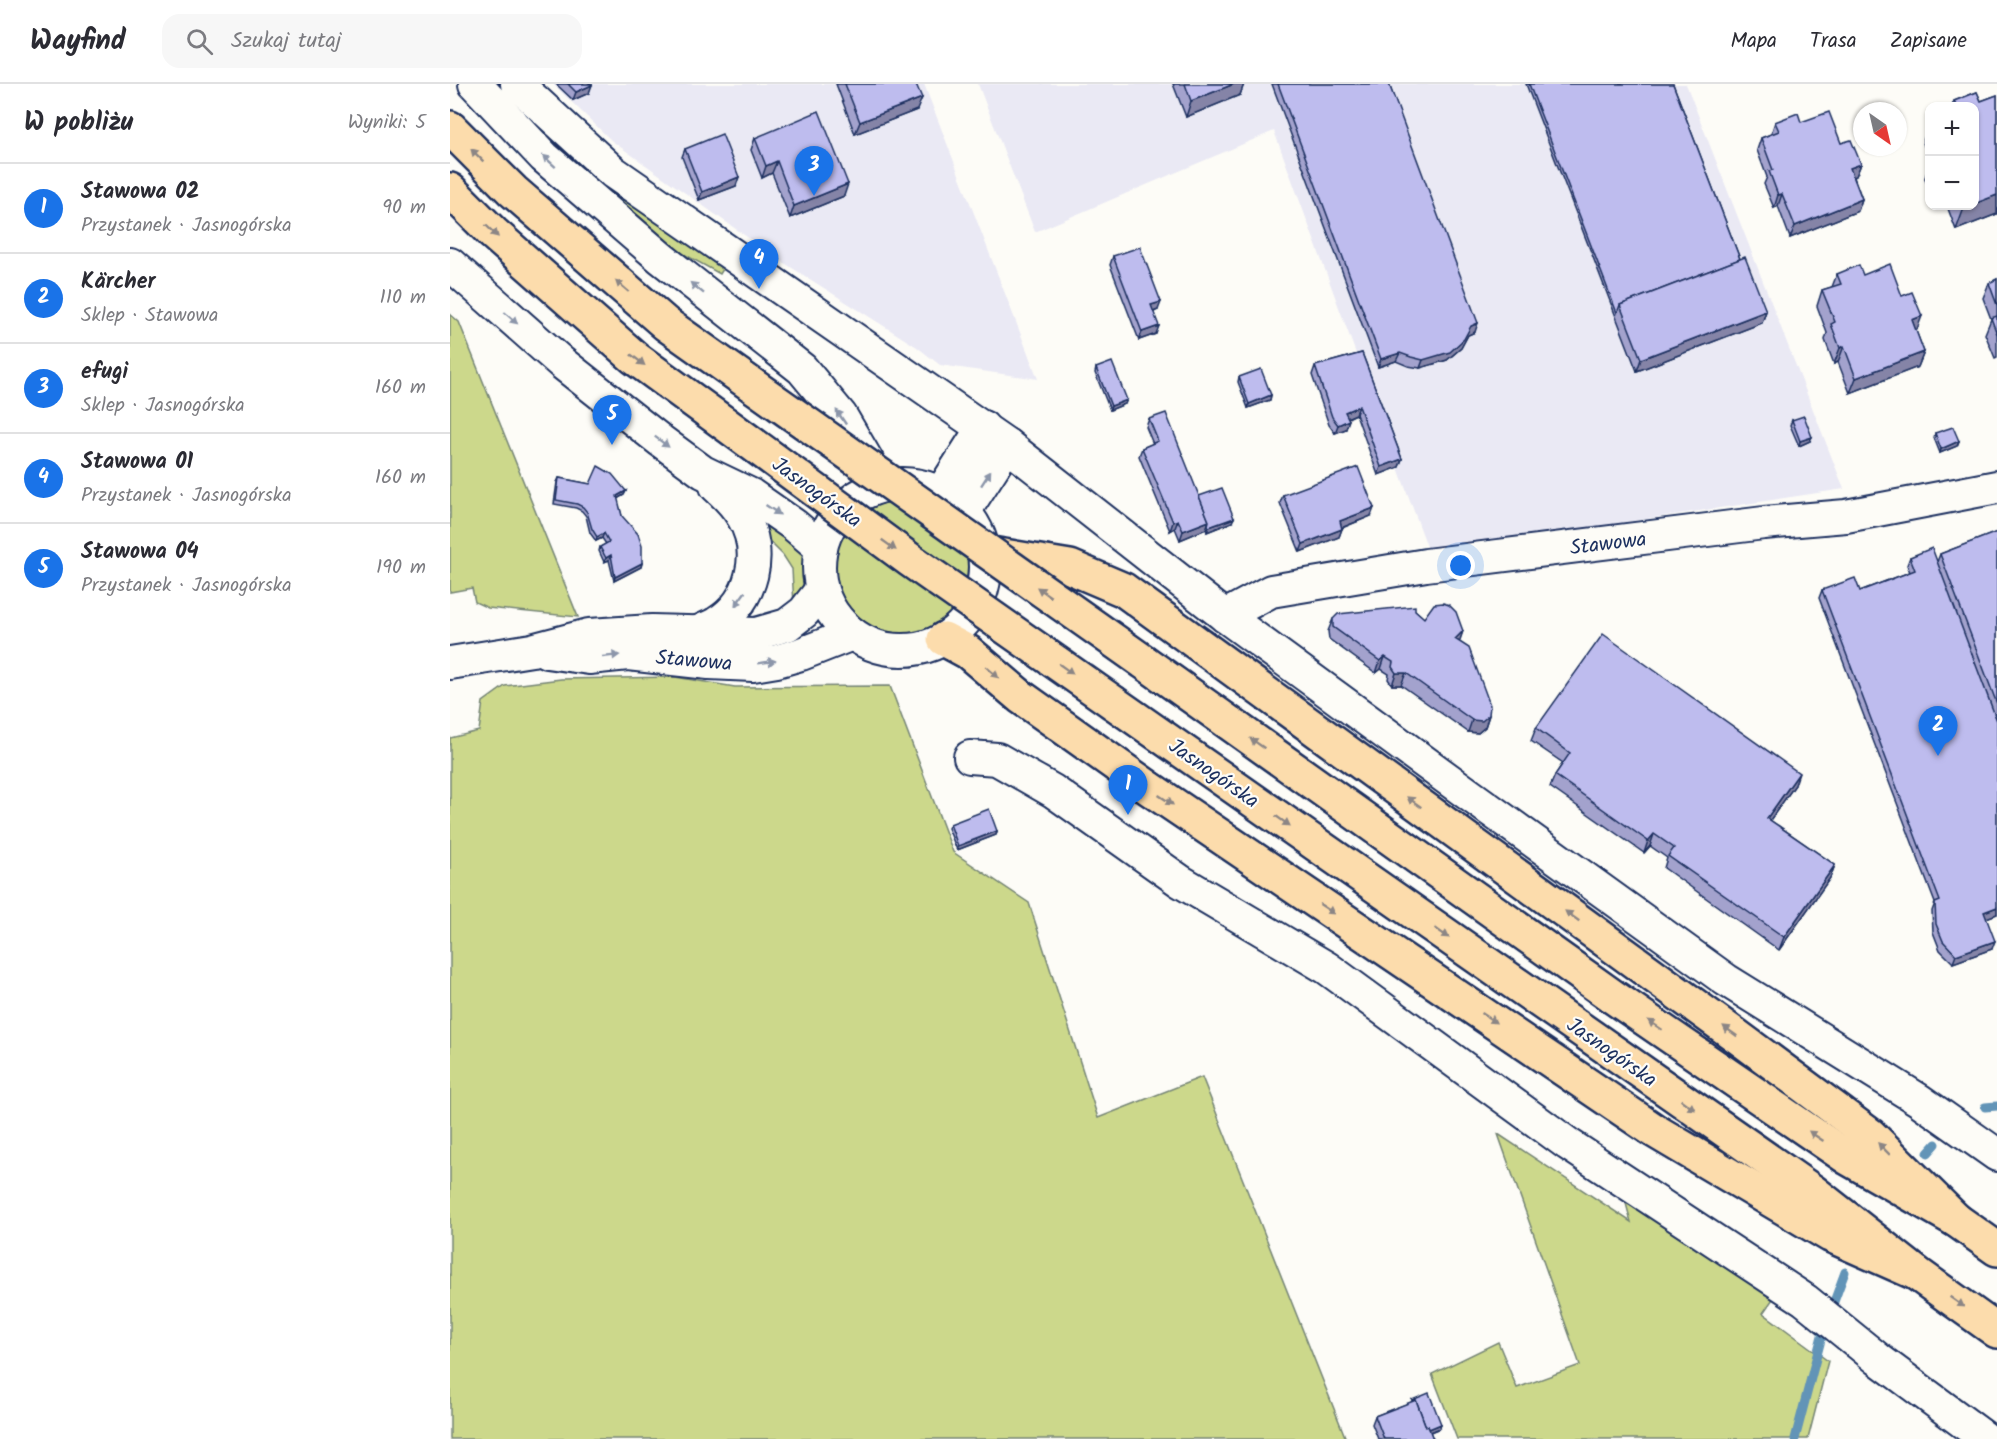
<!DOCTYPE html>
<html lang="pl">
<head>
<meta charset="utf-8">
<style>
  body { margin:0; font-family:Kalam,sans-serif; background:#f7f7f7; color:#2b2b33 }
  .controls { position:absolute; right:18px; top:18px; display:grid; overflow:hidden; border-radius:12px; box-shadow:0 2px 4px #0004 }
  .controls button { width:54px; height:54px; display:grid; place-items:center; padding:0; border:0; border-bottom:2px solid #e1e1e2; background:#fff; color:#2b2b33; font:30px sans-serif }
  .compass { position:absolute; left:1403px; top:18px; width:54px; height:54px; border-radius:50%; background:#fff; box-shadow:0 2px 4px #0004; rotate:146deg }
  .you { position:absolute; left:1011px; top:482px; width:21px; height:21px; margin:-15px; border:4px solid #fff; border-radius:50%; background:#1a73e8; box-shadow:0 0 0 9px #1a73e833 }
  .badge { display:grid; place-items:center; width:39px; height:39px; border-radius:50%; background:#1a73e8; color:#fff; font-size:20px; font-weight:700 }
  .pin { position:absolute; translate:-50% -50px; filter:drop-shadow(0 2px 3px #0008) }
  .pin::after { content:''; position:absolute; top:32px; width:21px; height:18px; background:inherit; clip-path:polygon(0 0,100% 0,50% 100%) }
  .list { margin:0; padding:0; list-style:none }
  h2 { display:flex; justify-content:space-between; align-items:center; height:78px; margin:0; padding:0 24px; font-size:26px }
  h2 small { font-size:20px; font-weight:400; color:#7c7c81 }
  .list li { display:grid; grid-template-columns:39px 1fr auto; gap:18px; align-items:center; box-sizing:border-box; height:90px; padding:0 24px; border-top:2px solid #e1e1e2 }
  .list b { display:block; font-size:22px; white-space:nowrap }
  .list p { margin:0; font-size:20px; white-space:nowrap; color:#7c7c81 }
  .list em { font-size:20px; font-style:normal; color:#7c7c81 }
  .icon { flex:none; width:33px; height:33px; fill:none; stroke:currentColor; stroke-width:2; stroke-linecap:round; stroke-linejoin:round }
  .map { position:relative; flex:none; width:1547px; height:1355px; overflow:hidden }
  header { display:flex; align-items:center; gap:36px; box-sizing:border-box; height:84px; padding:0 30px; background:#fff; border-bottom:2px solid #e1e1e2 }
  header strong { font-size:28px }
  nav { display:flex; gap:33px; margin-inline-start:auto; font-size:21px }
  .search { width:420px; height:54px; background:#f7f7f7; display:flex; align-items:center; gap:15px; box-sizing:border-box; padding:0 21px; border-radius:18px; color:#7c7c81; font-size:22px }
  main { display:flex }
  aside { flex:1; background:#fff }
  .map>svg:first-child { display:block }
</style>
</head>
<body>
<header>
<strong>Wayfind</strong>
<div class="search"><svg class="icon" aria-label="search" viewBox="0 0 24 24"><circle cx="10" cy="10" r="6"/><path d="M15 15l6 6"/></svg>Szukaj tutaj</div>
<nav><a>Mapa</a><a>Trasa</a><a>Zapisane</a></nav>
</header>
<main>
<aside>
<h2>W pobliżu<small>Wyniki: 5</small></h2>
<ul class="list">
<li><span class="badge">1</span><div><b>Stawowa 02</b><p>Przystanek · Jasnogórska</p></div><em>90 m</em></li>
<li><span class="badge">2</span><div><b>Kärcher</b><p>Sklep · Stawowa</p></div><em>110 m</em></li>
<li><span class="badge">3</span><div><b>efugi</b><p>Sklep · Jasnogórska</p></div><em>160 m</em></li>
<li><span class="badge">4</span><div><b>Stawowa 01</b><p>Przystanek · Jasnogórska</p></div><em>160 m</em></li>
<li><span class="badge">5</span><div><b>Stawowa 04</b><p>Przystanek · Jasnogórska</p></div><em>190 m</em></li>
</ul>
</aside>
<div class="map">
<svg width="1547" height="1355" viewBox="0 0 1547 1355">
  <rect width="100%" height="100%" fill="#fdfcf7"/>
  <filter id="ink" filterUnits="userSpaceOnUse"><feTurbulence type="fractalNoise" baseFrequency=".0167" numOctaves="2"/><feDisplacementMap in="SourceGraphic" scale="12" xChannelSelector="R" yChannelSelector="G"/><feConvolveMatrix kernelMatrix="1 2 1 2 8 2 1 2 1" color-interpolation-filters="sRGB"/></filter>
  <g filter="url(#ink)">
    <g fill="#eae9f4">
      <polygon points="103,0 474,0 588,295 490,281 467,263 328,175 162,57"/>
      <polygon points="528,0 1236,0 1394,405 979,468 824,47 585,148"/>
    </g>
    <g fill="#ccd88b" stroke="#748474" stroke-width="1.5">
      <polygon points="39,0 52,0 275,182 270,190 214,159 144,100"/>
      <polygon points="0,230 9,238 128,533 38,524 25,518 22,504 0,508"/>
      <path d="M453,416L517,469C519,488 517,500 509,517C475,594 348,539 389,453C401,429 427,418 453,416Z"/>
      <path d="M317,439C354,468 373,474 344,522L342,485L333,471L317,455L314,442Z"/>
      <polygon points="225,593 285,603 440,602 503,768 579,819 648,1034 752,993 896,1355 0,1355 0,654 29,647 33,618 55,602 111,595"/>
      <polygon points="1048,1050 1181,1138 1174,1112 1325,1212 1313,1229 1378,1277 1358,1355 1007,1355 982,1290 1048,1258 1067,1304 1130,1281"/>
    </g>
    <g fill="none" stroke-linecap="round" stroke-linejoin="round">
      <g stroke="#6294b7" stroke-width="9">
        <polyline points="1535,1023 1547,1022"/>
        <polyline points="1478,1069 1486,1060"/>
        <polyline points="1382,1223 1395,1188"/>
        <polyline points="1345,1355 1373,1248"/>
      </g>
      <defs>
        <g id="minor">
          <polyline points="25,0 94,73 211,174 352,285 391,332 425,390"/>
          <polyline points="67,0 163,88 557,361 775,532 1021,712 1276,896 1469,1016 1547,1071"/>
          <polyline points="0,180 112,279 211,357 253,388 301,411 344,441 371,464"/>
          <circle cx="452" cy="483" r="83"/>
          <polyline points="491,409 533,343"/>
          <polyline points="514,428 557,361"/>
          <polyline points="775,532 821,507 976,481 1314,439 1396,432 1547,403"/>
          <path d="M247,549C253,545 261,543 267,539C303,517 314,468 293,433C286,421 276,411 266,402"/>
          <polyline points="97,568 139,574 178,570 259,579 303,581 327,577 351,570 402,550"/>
          <polyline points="0,579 82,566 139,551 202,547 306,550 337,541 354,528 371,506"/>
          <polyline points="520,673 547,675 603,707 730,797 877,884 1118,1060 1355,1216 1428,1275 1536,1355"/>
        </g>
        <g id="major">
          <polyline points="0,44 63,107 216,240 302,301"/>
          <polyline points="0,106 43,149 185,274 274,339"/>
          <polyline points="535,469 620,483 674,506 1288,953 1420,1051 1506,1136"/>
          <polyline points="494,555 518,568 571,613 699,704 1205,1047 1380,1151 1466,1189"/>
          <polyline points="694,578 1162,912 1398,1074 1506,1136 1547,1165"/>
          <polyline points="664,619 1362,1107 1466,1189 1547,1247"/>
        </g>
      </defs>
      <use href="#minor" stroke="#1b2f5e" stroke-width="36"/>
      <use href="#major" stroke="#1b2f5e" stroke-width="38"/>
      <use href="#minor" stroke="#fdfcf7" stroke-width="32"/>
      <use href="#major" stroke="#fcdcac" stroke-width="33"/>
      <defs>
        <g id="major-bridge">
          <polyline points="302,301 694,578"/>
          <polyline points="274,339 460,476 664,619"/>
        </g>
      </defs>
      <use href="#major-bridge" stroke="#1b2f5e" stroke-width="38" stroke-linecap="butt"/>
      <use href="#major-bridge" stroke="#fcdcac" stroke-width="33"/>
    </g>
    <g fill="#a3a2cd" stroke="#1b2f5e" stroke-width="1.5">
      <polygon points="106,0 141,0 139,9 123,16"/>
      <polygon points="386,0 466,0 467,26 405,50"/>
      <polygon points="723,0 794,0 790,11 736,33"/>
      <polygon points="822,0 939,0 1025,248 1018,251 1011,264 997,276 970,284 958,282 946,277 928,283"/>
      <polygon points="1076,0 1223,0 1290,175 1316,227 1312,239 1187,287"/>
      <polygon points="1527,8 1531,17 1547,11 1547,130 1506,146 1497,122 1524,122 1524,22 1502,22 1504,17"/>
      <polygon points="1325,38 1351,38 1391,59 1411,80 1406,92 1404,93 1412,115 1408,127 1340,154 1328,122 1324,124 1314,100 1317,93 1307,66 1311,54 1321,50"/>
      <polygon points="1479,39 1479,76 1473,58"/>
      <polygon points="305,54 394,112 340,134 322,89 312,94 301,66"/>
      <polygon points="235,65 286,102 249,116 232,73"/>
      <polygon points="1479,81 1479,106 1475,94"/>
      <polygon points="663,172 708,226 704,228 706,250 689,256 660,181"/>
      <polygon points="1387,190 1413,191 1466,247 1474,268 1468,283 1400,309 1388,278 1384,280 1375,256 1377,249 1367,222 1372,206 1382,203"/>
      <polygon points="1547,195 1547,273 1545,274 1535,250 1541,235 1533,214 1539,199"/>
      <polygon points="912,269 952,375 949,383 928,391 906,330 898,334 896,345 885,349 879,341 862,291 865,282"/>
      <polygon points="646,284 675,320 660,326 645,289"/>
      <polygon points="789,293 821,311 820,316 798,324 788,298"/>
      <polygon points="699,335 749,412 782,438 757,448 756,445 730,456 725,444 720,447 689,372 692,364 703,360 696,343"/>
      <polygon points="1342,336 1360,357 1349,362 1340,341"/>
      <polygon points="1485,349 1509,357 1507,362 1490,369 1484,354"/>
      <polygon points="109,394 176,407 174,411 167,415 172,432 192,479 191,483 164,497 159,476 154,478 149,467 150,463 156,460 152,454 146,457 140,449 136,432 132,427 126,424 104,420 107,398"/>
      <polygon points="833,411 921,432 892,444 889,453 850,468 830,419"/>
      <polygon points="1547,448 1547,830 1536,834 1542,865 1503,879 1490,866 1483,848 1482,827 1485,819 1369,514 1372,506 1410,507 1460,488 1457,481 1460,473 1487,478 1490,470"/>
      <polygon points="965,526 974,534 1013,547 1009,557 1039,631 1035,643 1028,649 1018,648 951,601 942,601 938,595 939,590 931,585 926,589 879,555 878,547 883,535"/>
      <polygon points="1086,644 1345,701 1320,736 1385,781 1380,794 1329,866 1214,784 1217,774 1200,762 1194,769 1100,703 1105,691 1113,679 1081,657"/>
      <polygon points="500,740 547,747 546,751 507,766 498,744"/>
      <polygon points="962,1316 990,1344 980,1348 983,1355 928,1355 922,1340 925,1332 962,1318"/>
    </g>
    <g fill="#8584a7" stroke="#1b2f5e" stroke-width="1.5">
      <polygon points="784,0 794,0 790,11 736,33 741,17"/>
      <polygon points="142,1 139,9 123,16 126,8"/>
      <polygon points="472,14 467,26 405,50 410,38"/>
      <polygon points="327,77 322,89 312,94 316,82"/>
      <polygon points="1411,80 1406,92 1396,96 1400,84"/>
      <polygon points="289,93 286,102 249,116 252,108"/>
      <polygon points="398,100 394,112 340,134 344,122"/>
      <polygon points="1332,110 1328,122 1324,124 1328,111"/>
      <polygon points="1547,111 1547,130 1506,146 1514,124 1520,122 1524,122 1524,120"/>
      <polygon points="1412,115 1408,127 1340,154 1345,142"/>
      <polygon points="711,218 708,226 698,230 701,221"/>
      <polygon points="1316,227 1312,239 1187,287 1191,275"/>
      <polygon points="1472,232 1466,248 1462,236"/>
      <polygon points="1028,239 1025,248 1018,251 1011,264 997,276 970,284 973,276 1021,242"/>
      <polygon points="709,242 706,250 689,256 692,248"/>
      <polygon points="1394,262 1388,278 1384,280 1390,264"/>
      <polygon points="1474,268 1468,283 1400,309 1406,294"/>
      <polygon points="950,269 946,277 928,283 931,275"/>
      <polygon points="821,311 820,316 798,324 799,320"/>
      <polygon points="677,316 675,320 660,326 661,322"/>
      <polygon points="909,322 906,330 892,336 895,328"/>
      <polygon points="899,336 896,345 885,349 888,341"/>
      <polygon points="1362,353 1360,357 1349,362 1350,357"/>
      <polygon points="1509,357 1507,362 1490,369 1491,365"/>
      <polygon points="952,375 949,383 928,391 931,383"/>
      <polygon points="176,407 174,411 165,416 167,412"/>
      <polygon points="924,424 921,432 886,446 890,437"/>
      <polygon points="784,434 782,438 757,448 759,443"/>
      <polygon points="728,436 725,444 720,447 723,438"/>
      <polygon points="759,437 756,445 730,456 733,447"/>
      <polygon points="892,445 889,453 850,468 853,460"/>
      <polygon points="154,449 152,454 146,457 147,453"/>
      <polygon points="161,471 159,476 154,478 156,474"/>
      <polygon points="192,479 191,483 164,497 165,493"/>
      <polygon points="1013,547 1009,559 1005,555"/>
      <polygon points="935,573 931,585 926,589 930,577"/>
      <polygon points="946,589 956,589 951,601 942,601"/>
      <polygon points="1039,631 1035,643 1028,649 1018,648 1022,636"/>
      <polygon points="1349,689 1345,701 1313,746 1317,734"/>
      <polygon points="547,747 546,751 507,766 508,762"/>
      <polygon points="1204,750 1200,762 1194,769 1198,757"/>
      <polygon points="1385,781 1380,794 1329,866 1334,853"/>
      <polygon points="1547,823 1547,830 1531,836 1534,828"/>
      <polygon points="1545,857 1542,865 1503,879 1506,871"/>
      <polygon points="991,1340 990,1344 973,1351 974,1347"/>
    </g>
    <g fill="#bebcee" stroke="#1b2f5e" stroke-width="1.5">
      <polygon points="118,0 141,0 142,1 126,8"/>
      <polygon points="395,0 466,0 472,14 410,38"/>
      <polygon points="735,0 784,0 741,17"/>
      <polygon points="828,0 939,0 1028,239 1021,242 1014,255 1000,268 973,276 961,273 950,269 931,275"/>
      <polygon points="1079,0 1223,0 1290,175 1170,221 1167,229"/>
      <polygon points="1527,8 1531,17 1547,11 1547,111 1524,120 1524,22 1507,22 1504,17"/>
      <polygon points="369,27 398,100 344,122 327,77 316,82 305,54"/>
      <polygon points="1379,28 1391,59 1401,56 1411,80 1400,84 1412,115 1345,142 1332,110 1328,111 1319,87 1323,86 1311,54 1329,47 1325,38 1348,29 1351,38"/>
      <polygon points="272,50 289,93 252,108 235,65"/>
      <polygon points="690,163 711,218 701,221 709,242 692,248 663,172"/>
      <polygon points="1295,173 1316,227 1191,275 1170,221"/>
      <polygon points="1440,180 1452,212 1462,208 1472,232 1462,236 1474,268 1406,294 1394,262 1390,264 1381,240 1385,238 1372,206 1391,200 1387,190 1409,181 1413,191"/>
      <polygon points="1547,195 1547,221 1539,199"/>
      <polygon points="1547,232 1547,250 1541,234"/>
      <polygon points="912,269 952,375 931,383 909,322 895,328 899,336 888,341 882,333 865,282"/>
      <polygon points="662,278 677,316 661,322 646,284"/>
      <polygon points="811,285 821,311 799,320 789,293"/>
      <polygon points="716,329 759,437 733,447 728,436 723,438 692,364 708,357 699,335"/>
      <polygon points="1354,332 1362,353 1350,357 1342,336"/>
      <polygon points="1503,343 1509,357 1491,365 1485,349"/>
      <polygon points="148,382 162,390 176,407 167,412 172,432 188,450 192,462 192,479 165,493 161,471 156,474 150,463 159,458 154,449 147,453 142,445 137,428 133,423 127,420 106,416 109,394 140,400"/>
      <polygon points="908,383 924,424 890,437 892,445 853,460 833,411"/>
      <polygon points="772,404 784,434 759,443 758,441 759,437 749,412"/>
      <polygon points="1547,448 1547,620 1490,470"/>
      <polygon points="1482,464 1547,637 1547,823 1534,828 1545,857 1506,871 1493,857 1486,840 1485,819 1490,817 1372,506 1405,494 1410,507 1465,486 1460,473"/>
      <polygon points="993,519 999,521 1006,528 1013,547 1005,555 1019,564 1040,621 1039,631 1032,637 1022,636 956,589 946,589 942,583 943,578 935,573 930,577 883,543 883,535 888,530 965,522 965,526 974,534 984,520"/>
      <polygon points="1153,550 1349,689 1317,734 1385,781 1334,853 1218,772 1224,764 1204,750 1198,757 1105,691 1120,669 1086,644"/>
      <polygon points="539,725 547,747 508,762 500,740"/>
      <polygon points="979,1309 991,1340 979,1345 978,1342 976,1343 966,1316 963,1317 962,1316"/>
      <polygon points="966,1316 976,1343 978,1342 983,1355 934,1355 925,1332"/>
    </g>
    <defs><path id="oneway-solid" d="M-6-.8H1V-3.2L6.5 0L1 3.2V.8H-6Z" transform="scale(1.5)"/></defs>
    <g fill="#8c8685">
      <use href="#oneway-solid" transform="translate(27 71) rotate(-135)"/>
      <use href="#oneway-solid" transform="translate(42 147) rotate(44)"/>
      <use href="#oneway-solid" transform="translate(172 202) rotate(-139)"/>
      <use href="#oneway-solid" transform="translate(188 276) rotate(38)"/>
      <use href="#oneway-solid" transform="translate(439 461) rotate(36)"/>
      <use href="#oneway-solid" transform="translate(594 508) rotate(-145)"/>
      <use href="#oneway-solid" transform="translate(616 585) rotate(35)"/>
      <use href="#oneway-solid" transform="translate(542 588) rotate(41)"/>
      <use href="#oneway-solid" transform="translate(807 659) rotate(-145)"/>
      <use href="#oneway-solid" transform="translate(716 716) rotate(34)"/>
      <use href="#oneway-solid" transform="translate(964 718) rotate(-144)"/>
      <use href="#oneway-solid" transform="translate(833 737) rotate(35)"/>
      <use href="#oneway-solid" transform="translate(877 825) rotate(34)"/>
      <use href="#oneway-solid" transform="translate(1122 832) rotate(-144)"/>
      <use href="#oneway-solid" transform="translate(992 849) rotate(35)"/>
      <use href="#oneway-solid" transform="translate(1039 934) rotate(34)"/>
      <use href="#oneway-solid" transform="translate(1205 941) rotate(-146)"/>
      <use href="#oneway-solid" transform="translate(1280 947) rotate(-144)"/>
      <use href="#oneway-solid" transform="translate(1238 1021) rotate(35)"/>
      <use href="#oneway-solid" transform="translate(1366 1052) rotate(-146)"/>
      <use href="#oneway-solid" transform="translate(1434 1065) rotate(-135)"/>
      <use href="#oneway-solid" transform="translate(1507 1218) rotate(35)"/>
    </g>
    <g fill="#8c96aa">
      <use href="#oneway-solid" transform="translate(99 77) rotate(-138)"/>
      <use href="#oneway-solid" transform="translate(247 204) rotate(-141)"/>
      <use href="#oneway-solid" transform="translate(61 234) rotate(41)"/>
      <use href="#oneway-solid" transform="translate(391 333) rotate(-124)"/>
      <use href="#oneway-solid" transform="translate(212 358) rotate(37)"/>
      <use href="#oneway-solid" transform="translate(536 394) rotate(-57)"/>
      <use href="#oneway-solid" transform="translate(323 426) rotate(34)"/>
      <use href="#oneway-solid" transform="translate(290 515) rotate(126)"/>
      <use href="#oneway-solid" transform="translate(161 572) rotate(-6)"/>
      <use href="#oneway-solid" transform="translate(317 578) rotate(-9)"/>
    </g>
  </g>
  <g text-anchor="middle" stroke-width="4.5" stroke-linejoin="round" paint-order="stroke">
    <g font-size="21" fill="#1b2f5e" stroke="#fdfcf7">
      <text transform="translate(367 408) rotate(36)" y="7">Jasnogórska</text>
      <text transform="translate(1158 459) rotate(-7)" y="7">Stawowa</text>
      <text transform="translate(244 576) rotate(5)" y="7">Stawowa</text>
      <text transform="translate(764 689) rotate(35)" y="7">Jasnogórska</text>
      <text transform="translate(1162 968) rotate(35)" y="7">Jasnogórska</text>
    </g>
  </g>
</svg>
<div class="controls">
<button>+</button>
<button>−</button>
</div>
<svg class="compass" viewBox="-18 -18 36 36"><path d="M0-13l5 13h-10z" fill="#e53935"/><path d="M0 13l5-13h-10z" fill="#7c7c81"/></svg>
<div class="you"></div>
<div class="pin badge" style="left:678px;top:731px">1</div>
<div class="pin badge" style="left:1488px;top:672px">2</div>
<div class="pin badge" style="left:364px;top:112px">3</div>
<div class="pin badge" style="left:309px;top:205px">4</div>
<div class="pin badge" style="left:162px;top:361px">5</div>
</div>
</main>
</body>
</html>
